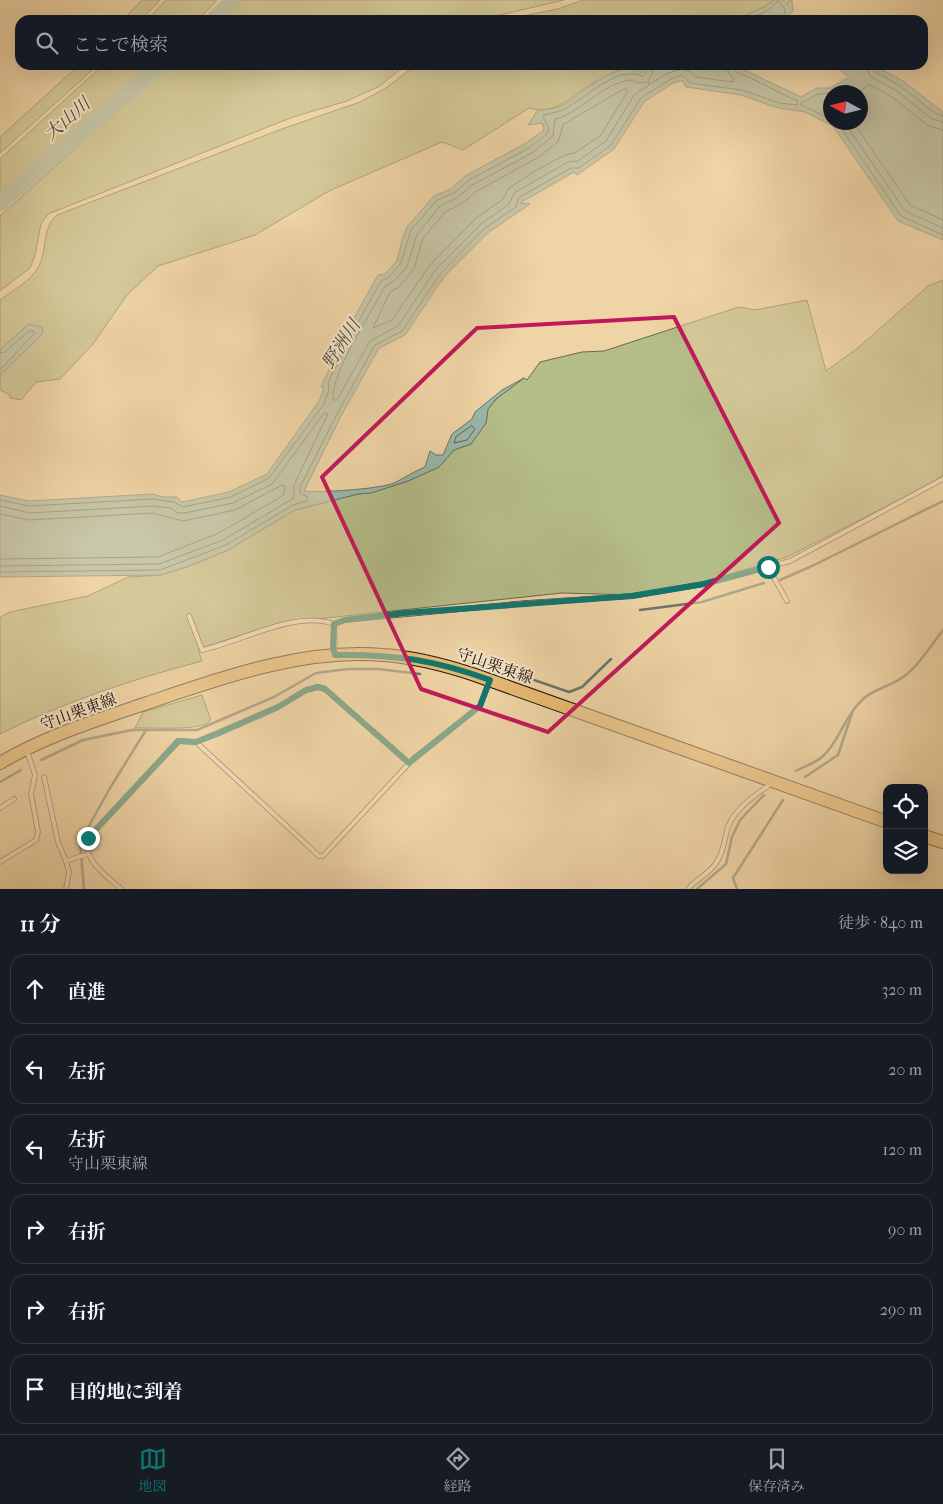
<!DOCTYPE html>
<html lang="ja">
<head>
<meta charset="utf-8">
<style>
  body { margin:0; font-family:"IM FELL French Canon","Noto Serif JP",serif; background:#242831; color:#f1f3f6 }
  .controls { position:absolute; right:15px; bottom:15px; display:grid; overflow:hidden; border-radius:10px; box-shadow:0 5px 20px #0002 }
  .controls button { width:45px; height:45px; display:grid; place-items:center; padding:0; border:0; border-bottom:1px solid #363941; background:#171b24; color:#f1f3f6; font:25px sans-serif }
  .compass { position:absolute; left:823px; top:85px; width:45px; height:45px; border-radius:50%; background:#171b24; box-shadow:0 5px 20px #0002; rotate:277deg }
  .stop { position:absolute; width:15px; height:15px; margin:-11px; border:4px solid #0f766e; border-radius:50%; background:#fff }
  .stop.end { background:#0f766e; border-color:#fff; box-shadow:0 1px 5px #0008 }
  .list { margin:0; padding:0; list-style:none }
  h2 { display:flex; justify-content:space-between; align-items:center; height:65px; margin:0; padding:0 20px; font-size:21px }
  h2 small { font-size:16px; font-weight:400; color:#9ea1a6 }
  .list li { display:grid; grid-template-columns:32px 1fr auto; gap:15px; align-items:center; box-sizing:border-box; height:70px; margin:0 10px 10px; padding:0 10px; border:1px solid #363941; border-radius:15px }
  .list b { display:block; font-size:19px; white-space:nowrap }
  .list p { margin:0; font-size:16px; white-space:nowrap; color:#9ea1a6 }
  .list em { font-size:16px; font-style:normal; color:#9ea1a6 }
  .icon { flex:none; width:28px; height:28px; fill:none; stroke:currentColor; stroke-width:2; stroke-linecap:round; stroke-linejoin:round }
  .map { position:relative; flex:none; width:943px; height:889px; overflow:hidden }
  .search { position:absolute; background:#171b24; box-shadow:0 5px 20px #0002; left:15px; right:15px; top:15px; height:55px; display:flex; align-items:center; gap:12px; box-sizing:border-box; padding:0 18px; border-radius:15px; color:#9ea1a6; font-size:19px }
  .sheet { height:545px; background:#171b24 }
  nav { display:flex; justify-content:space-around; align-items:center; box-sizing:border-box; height:70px; border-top:1px solid #363941; background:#171b24; font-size:14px; color:#9ea1a6 }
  nav a { display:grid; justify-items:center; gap:2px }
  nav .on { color:#0f766e }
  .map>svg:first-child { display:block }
</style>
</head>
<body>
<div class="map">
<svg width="943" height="889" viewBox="0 0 943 889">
  <rect width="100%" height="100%" fill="#efd4a6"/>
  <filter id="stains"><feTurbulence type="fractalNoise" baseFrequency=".004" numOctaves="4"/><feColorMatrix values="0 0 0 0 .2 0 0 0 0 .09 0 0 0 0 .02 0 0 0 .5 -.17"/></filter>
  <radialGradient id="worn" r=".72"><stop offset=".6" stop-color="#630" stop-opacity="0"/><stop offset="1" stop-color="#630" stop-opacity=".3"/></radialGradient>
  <g fill="#b5bd89" stroke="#6a684c">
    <polygon points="142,0 160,0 141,20 123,20"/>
    <polygon points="166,0 217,0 198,20 147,20"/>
    <polygon points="225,0 564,0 479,20 206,20"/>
    <polygon points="583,0 773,0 766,6 740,18 740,20 502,20 558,9"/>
    <polygon points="79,65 98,65 0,153 0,137"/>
    <polygon points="103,65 154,65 96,123 0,211 0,159"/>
    <polygon points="164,65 405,65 380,86 347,101 293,117 48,214 41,224 35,255 30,268 0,291 0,216 134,96"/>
    <path d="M416,65H641L642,73C628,75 611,75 599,80C575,90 559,117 529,108L463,150L442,142L329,191L255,235L158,266L127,295L93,344L60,379L36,382L21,400L10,398V395L0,390V375L43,333L29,324L0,350V300C13,290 31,281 39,266C47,250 42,227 57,215L282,129L360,102L386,88Z"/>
    <path d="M943,280V475L930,484L787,557L694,585L634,595L562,593L279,623L198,649L202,661C133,679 64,702 0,734V617L10,612L88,596L128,577L161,575L192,565L228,550L295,510L358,494L371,493L408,481L439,467L454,450L471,444L486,423L488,409L496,399L524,378L527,380L540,362L582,352L604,351L739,307L755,310L807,300L826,371L859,347L928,286Z"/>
    <path d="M202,695L211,720C202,732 151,727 135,728L143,712Z"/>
  </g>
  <g fill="#9ab8ab" stroke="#69766d" fill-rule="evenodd">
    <polygon points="773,0 784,0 788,5 788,0 792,0 793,11 786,17 791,20 740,20 740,18 766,6"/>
    <path d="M641,65H734L801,97L817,88H830L849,77L834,65H873L903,81L943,112V240L898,221L833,126L805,112L778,108L741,95L686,87L682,80L673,83L644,102L614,149L577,175L574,172L520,203L530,204L489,232L444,277L405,335L379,348L341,416L304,491C319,493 380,489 394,483C405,478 414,471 425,467L430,451L436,455H443L452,434L472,419L475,412L502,390L524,378L496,399L488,409L486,423L471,444L454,450L439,467L408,481L371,493L358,494L295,510L228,550L192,565L161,575L0,577V495L29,501L153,494L162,497H177L182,502L229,492L267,474L319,401L324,388L321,387L345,334L378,275L385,274L397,261L402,240L407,227L434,196L451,189L465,176L526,143L544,130L542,123L528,125L537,111C545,109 556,109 563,105C583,94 618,57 641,73ZM830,92H860V122H830Z"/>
    <polygon points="29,324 42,327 43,333 0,375 0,350"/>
  </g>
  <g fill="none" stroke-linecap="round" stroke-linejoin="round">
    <g stroke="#5d665e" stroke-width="1">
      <polyline points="748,20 768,10 778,1 785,9 783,20"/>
      <polyline points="653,65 652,74 648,81 650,84 668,73 682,69 689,71 695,77 733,82 734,79 728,72 727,65"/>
      <polyline points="865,65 870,76 897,91 932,119 943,122"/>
      <polyline points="872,65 874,71 900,86 935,113 943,116"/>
      <path d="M632,80L639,83L647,82L649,85L634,95L606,141L578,161L568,162L514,193L509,204L481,224L436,269L398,326L370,341L337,400H333C331,372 371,314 385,286L393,282L407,267L417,234L441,205L457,198L472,185L532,153L553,136L555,119C583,112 602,82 632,80Z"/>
      <polygon points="624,89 627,89 627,92 601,135 575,153 565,155 535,171 509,188 502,200 476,218 430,265 392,320 373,328 390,292 399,287 414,269 423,238 445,212 461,204 477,191 537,158 558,142 563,125"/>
      <polyline points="860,92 869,84 892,97 929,126 943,130"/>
      <polyline points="830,93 818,94 800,104 830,119"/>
      <polyline points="837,122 901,216 943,235"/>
      <polyline points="844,122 905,211 943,228"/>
      <polyline points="853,122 910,205 943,220"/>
      <polyline points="0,353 5,352 30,330 34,331 34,334 0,370"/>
      <polygon points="472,426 475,429 467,440 454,443 456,437"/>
      <polyline points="0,500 29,506 153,499 174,502 183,507 231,497 269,478 324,404 329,390 328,383 350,337 381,281 388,278 401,263 411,230 437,200 454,193 469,180 529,148 547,134 549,128 543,117 544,115 564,110 602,84 620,75 634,74 643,76 646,73 646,65"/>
      <polyline points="0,506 29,513 153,506 171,508 178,513 185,513 233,503 272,484 324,413 328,414 294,485 294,498 223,540 159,564 0,566"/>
      <polyline points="0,514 29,520 152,513 183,521 235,510 282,485 285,487 284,495 219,533 158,557 0,559"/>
      <path d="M0,572L160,570L226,545L293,505L307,501L308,497L300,493V487L337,414L375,345L402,331L440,274L485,228L516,207L518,198L571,168H579L611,145L641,98L671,79L682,75L690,83L742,90L779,103L798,105L797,101C776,92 758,80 736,72L733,65"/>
    </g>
    <g stroke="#69766d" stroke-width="2.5">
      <polyline points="780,580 812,566 943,501"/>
      <polyline points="640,610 702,602 764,583"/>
      <polyline points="476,660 569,692 582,687 611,659"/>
      <polyline points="41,760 83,740 132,730 197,730 274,697 316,673 348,669 378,669 420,674"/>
      <path d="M796,771C805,766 816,763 823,756C839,742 845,715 863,699C874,689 888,687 900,679C917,669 931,645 943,630"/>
      <polyline points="805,777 838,755 852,713"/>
      <polyline points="0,782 21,770"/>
      <polyline points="84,889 80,842 110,788 146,730"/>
      <polyline points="697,889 726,864 732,837 740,820 764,795"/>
      <polyline points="737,889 733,878 783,800"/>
    </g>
    <g stroke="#9ab8ab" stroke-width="16">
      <polyline points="213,20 233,0"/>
      <polyline points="0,203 161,65"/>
    </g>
    <defs>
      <g id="service">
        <polyline points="768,567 787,601"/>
        <path d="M189,616L202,650C241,642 294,610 334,624"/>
        <polyline points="335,653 334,624 345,620 525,603 632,596 704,584 790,561 943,479"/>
        <polyline points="196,742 278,707 306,690 318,687 325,689 409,763"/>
        <polyline points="44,777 58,842 66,861 88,854"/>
        <polyline points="0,808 14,799"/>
        <polyline points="66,861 69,872 66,889"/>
        <polyline points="0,862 36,840 38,832 31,794 35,775 27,751"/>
        <path d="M121,889C106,875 83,861 88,838L179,741L196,742L319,856H323L413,759L480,706L489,682"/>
        <path d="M688,889C696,879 709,874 716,863C724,853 724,839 728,827C735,808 757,794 772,783"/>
      </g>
      <g id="primary">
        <path d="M0,763C46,736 97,720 147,703C221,678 303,648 383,655C415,657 445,665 475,675L887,822"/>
        <polyline points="924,836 943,842"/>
      </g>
    </defs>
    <use href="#service" stroke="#544436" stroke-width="5.5"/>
    <use href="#primary" stroke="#201410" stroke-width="14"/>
    <use href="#service" stroke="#f5e3c5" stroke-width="4"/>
    <use href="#primary" stroke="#e8ba73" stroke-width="12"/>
  </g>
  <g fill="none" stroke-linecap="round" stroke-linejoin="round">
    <path stroke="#0f766e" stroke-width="6" d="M88,838L178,741L196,742L217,734L278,707L306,690L318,687L325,689L409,763L480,706L490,680C435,660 394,654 335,655L333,646L334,624L345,620L405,613L632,596L704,584L768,567"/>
  </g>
  <path d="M0 0H943V889H0ZM674,317L779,523L548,732L421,689L322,477L477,328Z" fill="#efd4a6" fill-opacity=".55" fill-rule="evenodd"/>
  <path fill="none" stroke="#c2185b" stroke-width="4" stroke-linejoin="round" d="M674,317L779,523L548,732L421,689L322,477L477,328Z"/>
  <g text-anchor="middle" stroke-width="4" stroke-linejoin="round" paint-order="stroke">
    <g font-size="16" fill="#201410" stroke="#f5e3c5">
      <text transform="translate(495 665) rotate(19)" y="6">守山栗東線</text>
      <text transform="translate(78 711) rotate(-20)" y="6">守山栗東線</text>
    </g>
    <g font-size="18" font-style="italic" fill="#4b4d46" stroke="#f5e3c5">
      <text transform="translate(67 119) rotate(-41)" y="6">大山川</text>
      <text transform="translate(341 344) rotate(-57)" y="6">野洲川</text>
    </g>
  </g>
  <rect width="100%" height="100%" filter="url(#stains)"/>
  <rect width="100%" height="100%" fill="url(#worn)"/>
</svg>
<div class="controls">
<button><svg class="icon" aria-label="locate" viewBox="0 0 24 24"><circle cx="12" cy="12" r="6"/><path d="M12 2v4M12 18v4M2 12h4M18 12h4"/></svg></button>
<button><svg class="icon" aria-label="layers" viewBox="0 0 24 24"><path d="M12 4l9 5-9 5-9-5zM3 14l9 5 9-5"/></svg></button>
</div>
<svg class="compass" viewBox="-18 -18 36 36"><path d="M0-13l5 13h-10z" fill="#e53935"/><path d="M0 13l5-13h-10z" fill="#9ea1a6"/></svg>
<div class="stop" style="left:768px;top:567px"></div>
<div class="stop end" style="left:88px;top:838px"></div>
<div class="search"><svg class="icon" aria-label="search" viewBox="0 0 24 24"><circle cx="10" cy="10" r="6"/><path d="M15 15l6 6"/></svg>ここで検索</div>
</div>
<section class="sheet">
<h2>11 分<small>徒歩 · 840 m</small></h2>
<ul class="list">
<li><svg class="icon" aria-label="ahead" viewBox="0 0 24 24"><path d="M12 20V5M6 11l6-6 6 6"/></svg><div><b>直進</b></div><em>320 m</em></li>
<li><svg class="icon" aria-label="left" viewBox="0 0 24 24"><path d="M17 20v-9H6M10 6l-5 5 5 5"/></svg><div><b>左折</b></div><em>20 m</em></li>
<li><svg class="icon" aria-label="left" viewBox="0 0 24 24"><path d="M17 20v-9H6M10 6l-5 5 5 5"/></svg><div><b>左折</b><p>守山栗東線</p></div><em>120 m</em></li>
<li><svg class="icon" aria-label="right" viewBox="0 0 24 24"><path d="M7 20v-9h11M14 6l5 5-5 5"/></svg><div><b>右折</b></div><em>90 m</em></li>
<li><svg class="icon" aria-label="right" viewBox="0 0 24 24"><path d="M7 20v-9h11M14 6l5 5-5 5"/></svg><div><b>右折</b></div><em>290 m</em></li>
<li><svg class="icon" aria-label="arrive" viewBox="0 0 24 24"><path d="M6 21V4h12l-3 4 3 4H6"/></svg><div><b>目的地に到着</b></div></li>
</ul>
</section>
<nav>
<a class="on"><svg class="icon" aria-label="map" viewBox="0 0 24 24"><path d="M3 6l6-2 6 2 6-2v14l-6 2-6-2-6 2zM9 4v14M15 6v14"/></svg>地図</a>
<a><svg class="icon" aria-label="directions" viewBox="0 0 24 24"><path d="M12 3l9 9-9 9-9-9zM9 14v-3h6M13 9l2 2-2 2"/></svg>経路</a>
<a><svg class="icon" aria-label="saved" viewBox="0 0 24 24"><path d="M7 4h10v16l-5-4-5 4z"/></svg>保存済み</a>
</nav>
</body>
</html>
